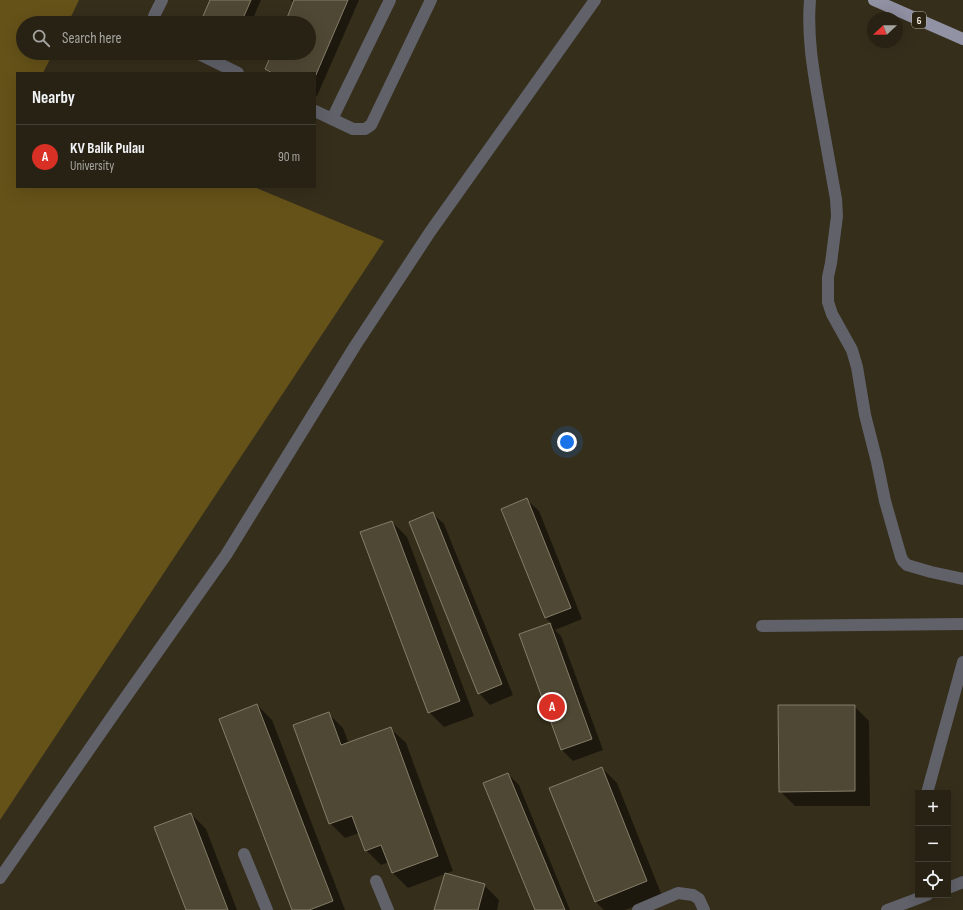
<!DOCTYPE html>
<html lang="en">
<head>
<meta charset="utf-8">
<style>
  body { margin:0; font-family:"Sofia Sans Condensed",sans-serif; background:#342f22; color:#f1f3f6 }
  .controls { position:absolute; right:12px; bottom:12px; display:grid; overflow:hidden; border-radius:0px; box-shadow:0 4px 16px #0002 }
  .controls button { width:36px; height:36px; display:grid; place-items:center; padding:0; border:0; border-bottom:1px solid #443f34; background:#282214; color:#f1f3f6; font:20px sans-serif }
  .compass { position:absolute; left:867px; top:12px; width:36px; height:36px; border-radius:50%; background:#282214; box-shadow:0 4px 16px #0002; rotate:248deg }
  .you { position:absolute; left:567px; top:442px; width:14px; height:14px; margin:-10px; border:3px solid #fff; border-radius:50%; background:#1a73e8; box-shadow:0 0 0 6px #1a73e833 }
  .badge { display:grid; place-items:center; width:26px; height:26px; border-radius:50%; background:#d93025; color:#fff; font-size:13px; font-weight:700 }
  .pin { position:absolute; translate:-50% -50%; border:2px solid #fff; box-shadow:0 1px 4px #0006 }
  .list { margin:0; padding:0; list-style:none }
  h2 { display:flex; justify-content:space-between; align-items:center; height:52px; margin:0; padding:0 16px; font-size:17px }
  h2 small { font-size:13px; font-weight:400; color:#a5a4a0 }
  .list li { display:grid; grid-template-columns:26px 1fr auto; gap:12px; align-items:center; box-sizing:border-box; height:64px; padding:0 16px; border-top:1px solid #443f34 }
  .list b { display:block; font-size:15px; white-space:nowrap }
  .list p { margin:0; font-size:13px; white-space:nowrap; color:#a5a4a0 }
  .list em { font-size:13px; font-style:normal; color:#a5a4a0 }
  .icon { flex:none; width:22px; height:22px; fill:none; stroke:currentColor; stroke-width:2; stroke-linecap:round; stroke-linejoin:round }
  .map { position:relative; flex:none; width:963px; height:910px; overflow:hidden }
  .search { position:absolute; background:#282214; box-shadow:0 4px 16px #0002; left:16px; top:16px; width:300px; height:44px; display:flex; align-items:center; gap:10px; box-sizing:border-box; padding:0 14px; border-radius:22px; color:#a5a4a0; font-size:15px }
  .panel { position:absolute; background:#282214; box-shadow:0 4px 16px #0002; left:16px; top:72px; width:300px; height:116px; border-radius:0px }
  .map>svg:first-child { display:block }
</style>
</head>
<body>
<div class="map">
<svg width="963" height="910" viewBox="0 0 963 910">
  <rect width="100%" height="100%" fill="#352e1b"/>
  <polygon fill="#655219" points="0,0 79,0 68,23 23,23 23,53 53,53 43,73 17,73 17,187 254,187 384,241 0,820"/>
  <g fill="#0007">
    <polygon points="211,0 261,0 251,23 202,23"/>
    <polygon points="290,0 359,0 317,96 315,95 315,73 270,73 266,69 273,53 309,53 309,23 286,23 295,2"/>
    <polygon points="527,500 539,511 582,619 555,630 561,636 603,750 573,761 562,750 520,635 552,624 546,618"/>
    <polygon points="432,513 444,524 513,695 490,705 479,693"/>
    <polygon points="392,522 407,537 474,716 444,727 429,712"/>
    <polygon points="257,705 272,720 345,910 293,910"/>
    <polygon points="854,706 869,721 870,806 795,806 780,791"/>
    <polygon points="328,713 343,728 349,744 390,728 406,743 453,871 408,888 393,873 389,862 381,865 366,850 359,833 345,838 330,823"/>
    <polygon points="602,768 617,783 662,896 625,910 604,910 595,901"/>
    <polygon points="508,774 519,785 570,910 536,910"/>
    <polygon points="191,814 206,829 237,910 187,910"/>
    <polygon points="484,885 499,900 497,910 435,910"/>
  </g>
  <g fill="#4f4834" stroke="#857d68">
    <polygon points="210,0 251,0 241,23 200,23"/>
    <polygon points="294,0 348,0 315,77 315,73 272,73 265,69 272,53 309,53 309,23 285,23"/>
    <polygon points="527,498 571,608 545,618 501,509"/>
    <polygon points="433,512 502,684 478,694 409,522"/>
    <polygon points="392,521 460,701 428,713 360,532"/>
    <polygon points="550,623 592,739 561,750 519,634"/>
    <polygon points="257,704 333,901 309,910 292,910 219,719"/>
    <polygon points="778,705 855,705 855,791 779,792"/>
    <polygon points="329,712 341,745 391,727 438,856 392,873 381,845 365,851 352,816 329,824 293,725"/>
    <polygon points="602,767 647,881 595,902 549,788"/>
    <polygon points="508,773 565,910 535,910 483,783"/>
    <polygon points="191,813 228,910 186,910 154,827"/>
    <polygon points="445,873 485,884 478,910 434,910"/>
  </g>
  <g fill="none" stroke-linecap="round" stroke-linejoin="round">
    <g stroke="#61616a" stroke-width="12">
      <path d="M810,0C807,35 813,70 819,104C825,136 830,167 836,199L837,216L831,263L828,277V302L832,314L852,350L857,367L865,415L877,462L885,501L901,557L903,561L907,565L931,572L963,579"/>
      <polyline points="153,23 154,16 162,0"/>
      <polyline points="197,53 238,73"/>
      <polyline points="315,111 353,129 365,129 371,125 431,0"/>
      <polyline points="332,119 390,0"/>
      <polyline points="762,626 963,624"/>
      <polyline points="927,793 963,662"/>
      <polyline points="244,854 267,910"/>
      <polyline points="0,878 118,708 226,555 355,346 430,232 595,0"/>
      <polyline points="376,881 388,910"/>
      <polyline points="948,888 963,882"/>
      <polyline points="638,910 678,893 693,895 699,899 704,910"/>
      <polyline points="887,910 927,895"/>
    </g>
    <polyline stroke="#9292a5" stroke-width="12" points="874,0 963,39"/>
  </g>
  <g text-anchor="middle" stroke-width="3.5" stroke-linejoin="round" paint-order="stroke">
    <rect fill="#2b2412" stroke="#b8b3a5" stroke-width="1" x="912" y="12" width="14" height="16" rx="3"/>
    <g font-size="10" font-weight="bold" fill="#f4f0e4">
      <text x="919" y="24">6</text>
    </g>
  </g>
</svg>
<div class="controls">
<button>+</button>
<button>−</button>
<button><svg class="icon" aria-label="locate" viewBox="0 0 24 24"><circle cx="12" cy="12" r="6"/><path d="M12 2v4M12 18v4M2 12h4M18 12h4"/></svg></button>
</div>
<svg class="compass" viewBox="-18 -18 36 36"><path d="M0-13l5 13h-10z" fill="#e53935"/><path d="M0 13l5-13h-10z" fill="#a5a4a0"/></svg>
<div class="you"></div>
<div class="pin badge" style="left:552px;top:707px">A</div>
<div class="search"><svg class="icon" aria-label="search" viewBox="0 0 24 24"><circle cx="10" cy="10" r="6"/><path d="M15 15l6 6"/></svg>Search here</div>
<section class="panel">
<h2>Nearby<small></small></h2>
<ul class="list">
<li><span class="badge">A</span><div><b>KV Balik Pulau</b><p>University</p></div><em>90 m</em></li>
</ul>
</section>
</div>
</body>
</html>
